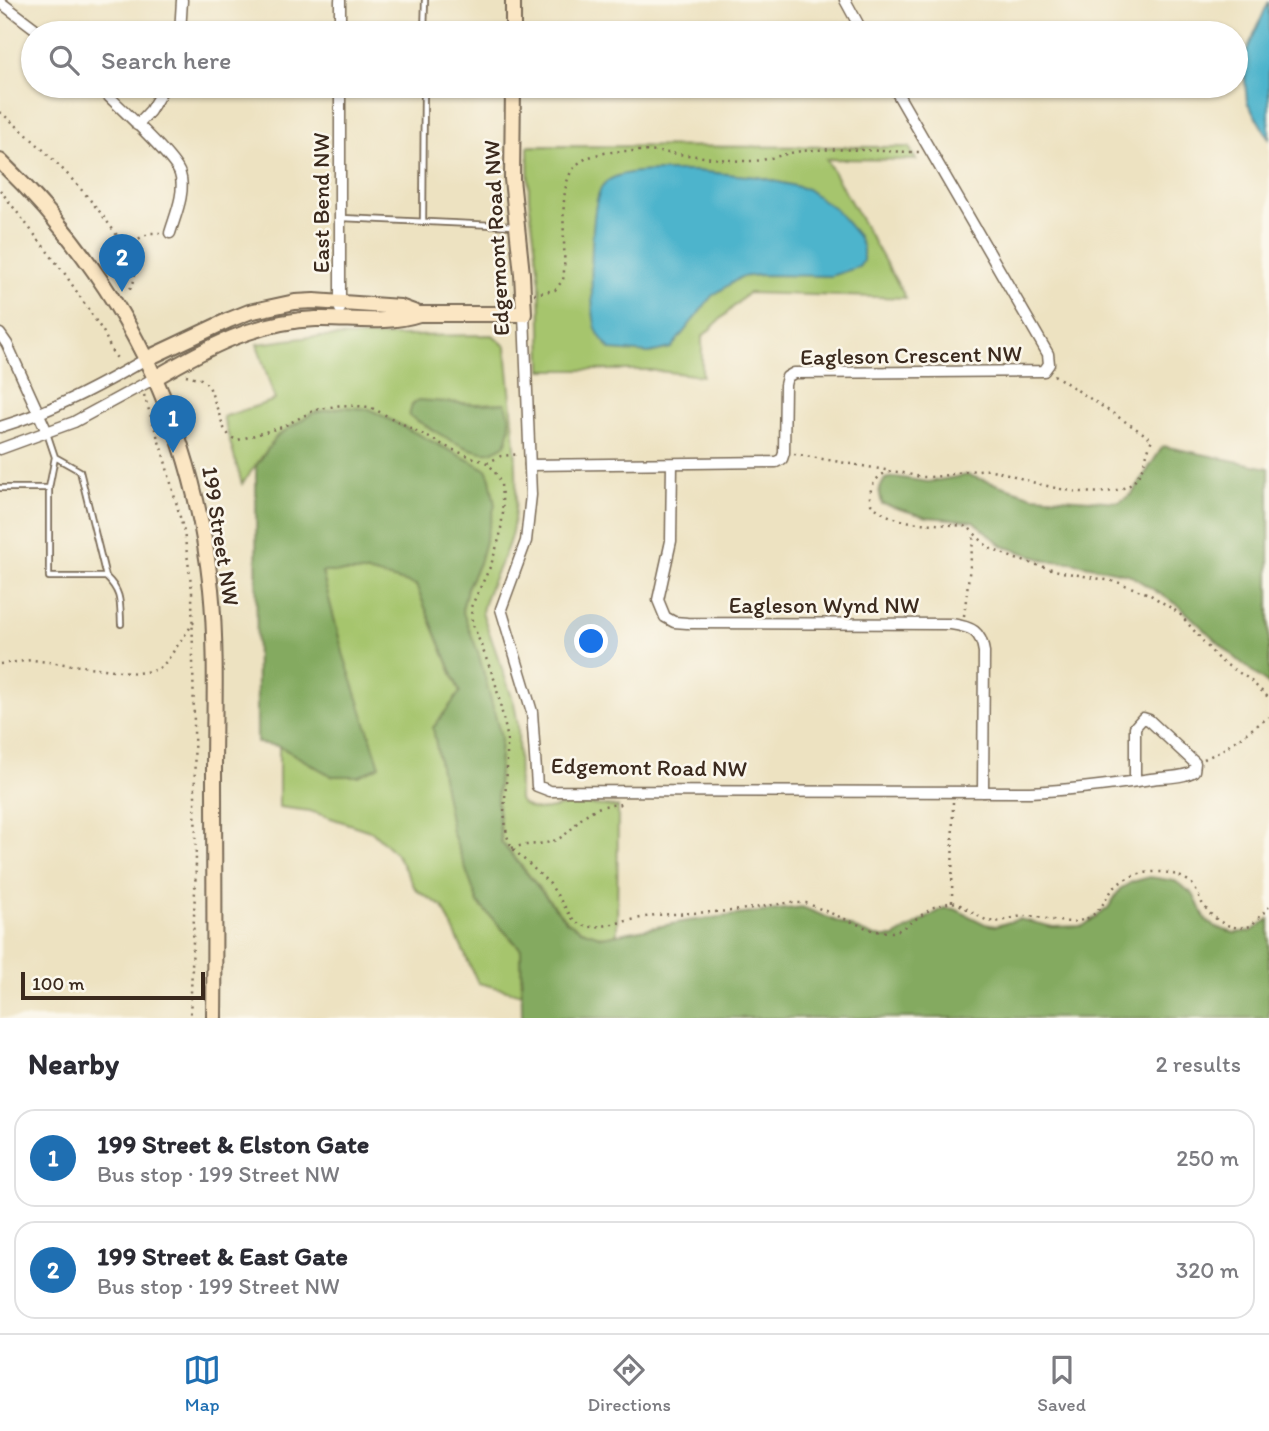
<!DOCTYPE html>
<html lang="en">
<head>
<meta charset="utf-8">
<style>
  body { margin:0; font-family:Itim,sans-serif; background:#f2f2f3; color:#2b2b33 }
  .scale { position:absolute; left:21px; bottom:18px; width:184px; box-sizing:border-box; padding-left:7px; border:4px solid #3b2a1e; border-top:0; font-size:19px; line-height:24px; white-space:nowrap; color:#3b2a1e; -webkit-text-stroke:5px #fbf7ec; paint-order:stroke }
  .you { position:absolute; left:592px; top:642px; width:24px; height:24px; margin:-18px; border:5px solid #fff; border-radius:50%; background:#1a73e8; box-shadow:0 0 0 10px #1a73e833 }
  .badge { display:grid; place-items:center; width:46px; height:46px; border-radius:50%; background:#1f6fb2; color:#fff; font-size:23px; font-weight:700 }
  .pin { position:absolute; translate:-50% -58px; filter:drop-shadow(0 2px 4px #0008) }
  .pin::after { content:''; position:absolute; top:37px; width:24px; height:21px; background:inherit; clip-path:polygon(0 0,100% 0,50% 100%) }
  .list { margin:0; padding:0; list-style:none }
  h2 { display:flex; justify-content:space-between; align-items:center; height:91px; margin:0; padding:0 28px; font-size:30px }
  h2 small { font-size:23px; font-weight:400; color:#7c7c81 }
  .list li { display:grid; grid-template-columns:46px 1fr auto; gap:21px; align-items:center; box-sizing:border-box; height:98px; margin:0 14px 14px; padding:0 14px; border:2px solid #e1e1e2; border-radius:21px }
  .list b { display:block; font-size:26px; white-space:nowrap }
  .list p { margin:0; font-size:23px; white-space:nowrap; color:#7c7c81 }
  .list em { font-size:23px; font-style:normal; color:#7c7c81 }
  .icon { flex:none; width:38px; height:38px; fill:none; stroke:currentColor; stroke-width:2; stroke-linecap:round; stroke-linejoin:round }
  .map { position:relative; flex:none; width:1269px; height:1018px; overflow:hidden }
  .search { position:absolute; background:#fff; box-shadow:0 2px 5px #0004; left:21px; right:21px; top:21px; height:77px; display:flex; align-items:center; gap:18px; box-sizing:border-box; padding:0 24px; border-radius:38px; color:#7c7c81; font-size:26px }
  .sheet { height:315px; background:#fff }
  nav { display:flex; justify-content:space-around; align-items:center; box-sizing:border-box; height:98px; border-top:2px solid #e1e1e2; background:#fff; font-size:19px; color:#7c7c81 }
  nav a { display:grid; justify-items:center; gap:4px }
  nav .on { color:#1f6fb2 }
  .map>svg:first-child { display:block }
</style>
</head>
<body>
<div class="map">
<svg width="1269" height="1018" viewBox="0 0 1269 1018">
  <rect width="100%" height="100%" fill="#fbf7ec"/>
  <filter id="ink" filterUnits="userSpaceOnUse"><feTurbulence type="fractalNoise" baseFrequency=".0143" numOctaves="2"/><feDisplacementMap in="SourceGraphic" scale="14" xChannelSelector="R" yChannelSelector="G"/><feConvolveMatrix kernelMatrix="1 2 1 2 8 2 1 2 1" color-interpolation-filters="sRGB"/></filter>
  <filter id="wash" filterUnits="userSpaceOnUse"><feTurbulence type="fractalNoise" baseFrequency=".00686" numOctaves="4" result="noise"/><feDisplacementMap in="SourceGraphic" scale="28" xChannelSelector="R" yChannelSelector="G"/><feGaussianBlur stdDeviation="1.57" result="paint"/><feColorMatrix in="noise" values="0 0 0 0 0 0 0 0 0 0 0 0 0 0 0 0 0 1.4 0 .05"/><feComposite in="paint" operator="in"/></filter>
  <g filter="url(#wash)">
    <rect width="100%" height="100%" fill="#ede2c1"/>
    <g fill="#a6c56d" stroke="#707846" stroke-width="2">
      <polygon points="528,146 909,147 916,160 826,159 906,298 748,293 702,337 702,376 649,370 542,370 540,282 529,199"/>
      <path d="M493,335L506,347C510,400 522,474 513,526C508,558 487,583 482,612L514,703L518,725L519,800C535,818 552,806 572,805C587,804 603,806 618,807L617,934L602,937L581,930L566,921L502,842L497,800L501,737L462,610L467,588L479,563L385,418L369,409L277,436L242,484L223,417L275,400L257,344L310,337Z"/>
      <polygon points="367,571 416,585 460,693 433,728 478,903 521,949 522,994 478,983 443,907 416,890 397,855 373,832 310,811 279,807 279,746 332,776 343,653 322,572"/>
    </g>
    <g fill="#84aa60" stroke="#606a3f" stroke-width="2">
      <path d="M418,400L476,404L505,403C512,418 511,430 505,445C500,447 495,451 490,452C468,455 428,426 409,416L412,405Z"/>
      <polygon points="343,407 369,409 486,469 490,478 495,505 479,563 467,588 462,610 478,652 501,737 497,800 501,842 566,921 581,930 603,937 688,921 802,907 875,937 894,937 944,908 955,909 985,924 996,926 1019,919 1053,927 1083,926 1108,908 1120,889 1132,882 1150,877 1175,881 1193,894 1206,920 1218,928 1234,933 1252,931 1269,919 1269,1018 522,1018 521,949 478,903 452,831 433,728 460,692 416,585 367,572 322,572 343,653 380,766 359,776 332,776 279,746 257,743 256,466 277,436 313,413"/>
      <polygon points="1163,446 1269,468 1269,685 1232,655 1178,605 1128,574 1071,562 1048,561 1003,546 973,521 927,517 882,504 879,490 885,479 895,477 928,482 968,475 1033,496 1119,502 1132,494"/>
    </g>
    <g fill="#4db4cc" stroke="#446f75" stroke-width="2">
      <polygon points="1269,1 1269,139 1247,102 1243,59"/>
      <path d="M696,171L758,177L807,189L835,209L858,236L863,248V261L859,267L831,276L760,275L741,277L712,296L671,348L649,353L611,350C605,343 599,338 596,328C589,307 589,202 603,185C619,166 673,172 696,171Z"/>
    </g>
  </g>
  <g filter="url(#ink)">
    <g fill="none" stroke-linecap="round" stroke-linejoin="round">
      <defs>
        <g id="lane">
          <polyline points="424,33 425,0"/>
          <polyline points="342,218 515,226"/>
          <polyline points="423,222 424,86"/>
          <polyline points="47,433 55,457 49,488 49,577 106,577 80,471 55,457"/>
          <polyline points="0,488 49,488"/>
          <path d="M106,577C122,592 120,603 121,624"/>
        </g>
        <g id="street">
          <polyline points="340,0 340,33"/>
          <polyline points="845,0 863,33"/>
          <polyline points="0,2 41,33"/>
          <polyline points="180,33 182,0"/>
          <path d="M98,86C114,102 175,157 180,174C186,192 175,216 170,233"/>
          <polyline points="340,86 340,309"/>
          <polyline points="137,125 150,111 165,86"/>
          <path d="M524,314L531,495L526,541L501,609L532,712L537,786L550,791L1030,792C1071,790 1111,785 1151,779C1165,777 1183,778 1194,771L1195,763L1149,720L1143,718L1135,727V781"/>
          <polyline points="0,334 7,344 47,432"/>
          <path d="M0,427C53,411 99,386 146,359"/>
          <polyline points="0,449 74,422 155,378"/>
          <path d="M672,464L671,541L658,600L665,617L674,622L687,623L951,624C972,627 981,631 984,652L983,792"/>
          <polyline points="530,465 776,462 782,459 784,453 785,385 787,377 794,373 1044,371 1049,364 1048,354 893,86"/>
        </g>
        <g id="secondary">
          <polyline points="513,0 513,33"/>
          <path d="M0,161C121,278 193,421 211,589C217,650 214,713 214,774C214,856 215,937 214,1018"/>
          <polyline points="146,359 229,320 249,312 295,302 314,301 400,307 419,314 524,314 522,274 512,179 513,86"/>
          <path d="M155,378C206,348 256,321 316,319C351,318 386,325 419,314"/>
        </g>
      </defs>
      <use href="#lane" stroke="#796a57" stroke-width="8"/>
      <use href="#street" stroke="#796a57" stroke-width="13"/>
      <use href="#secondary" stroke="#796a57" stroke-width="18"/>
      <g stroke="#796a57" stroke-width="2.5" stroke-dasharray="2 5" stroke-linecap="butt">
        <path d="M0,112C46,149 92,196 124,246"/>
        <polyline points="0,190 65,274 104,333 113,354 120,361"/>
        <path d="M130,289C140,274 133,260 124,246L150,233H160"/>
        <path d="M534,294L555,290L563,280C568,250 556,192 573,169C600,133 709,162 750,161C768,161 784,153 802,151C840,147 881,152 920,152"/>
        <path d="M186,375L201,379L209,386L224,428L230,437L238,440L282,427L315,410L341,405L370,407L451,449L487,463L494,470L501,484L503,513L500,536L491,565L471,607L472,622L495,681L507,735V770L504,812L507,836L512,848L550,884L572,918L579,924L589,927L603,926L655,915L732,911L787,903H806L874,931L892,932L899,930L934,907L952,902C966,905 976,918 990,921C1002,924 1015,915 1027,916C1049,917 1068,928 1090,917C1100,911 1104,902 1110,893C1122,876 1143,871 1163,872C1172,873 1185,877 1192,884C1196,889 1199,897 1202,903C1213,920 1230,932 1251,926L1269,907"/>
        <path d="M1054,375L1152,439C1146,453 1143,478 1128,486C1101,499 1060,490 1032,482C1019,478 1005,472 991,470C969,468 949,477 927,477C915,478 902,470 890,472C875,474 867,491 871,504C897,528 932,522 963,526L969,528L989,548L1016,559L1062,572L1117,582L1149,594L1179,613L1219,660L1249,679L1269,698"/>
        <polyline points="144,395 164,457 184,532 192,590 196,864 190,1018"/>
        <polyline points="794,454 891,471"/>
        <polyline points="487,463 501,456 520,454"/>
        <polyline points="964,616 974,533"/>
        <polyline points="0,664 32,660 137,673 157,670 166,662 194,622"/>
        <polyline points="1204,759 1221,751 1269,717"/>
        <path d="M512,848C526,843 541,846 556,840C570,834 578,819 590,812C600,805 611,805 623,804V802"/>
        <polyline points="952,902 953,800"/>
      </g>
      <use href="#lane" stroke="#fff" stroke-width="4.5"/>
      <use href="#street" stroke="#fff" stroke-width="10"/>
      <use href="#secondary" stroke="#fbe6c3" stroke-width="14"/>
    </g>
  </g>
  <g text-anchor="middle" stroke-width="5" stroke-linejoin="round" paint-order="stroke">
    <g font-size="23" fill="#3b2a1e" stroke="#fbf7ec">
      <text transform="translate(321 203) rotate(-90)" y="8">East Bend NW</text>
      <text transform="translate(496 238) rotate(-93)" y="8">Edgemont Road NW</text>
      <text transform="translate(911 355) rotate(-1)" y="8">Eagleson Crescent NW</text>
      <text transform="translate(221 536) rotate(81)" y="8">199 Street NW</text>
      <text x="824" y="613">Eagleson Wynd NW</text>
      <text transform="translate(649 767) rotate(1)" y="8">Edgemont Road NW</text>
    </g>
  </g>
</svg>
<div class="scale">100 m</div>
<div class="you"></div>
<div class="pin badge" style="left:173px;top:453px">1</div>
<div class="pin badge" style="left:122px;top:292px">2</div>
<div class="search"><svg class="icon" aria-label="search" viewBox="0 0 24 24"><circle cx="10" cy="10" r="6"/><path d="M15 15l6 6"/></svg>Search here</div>
</div>
<section class="sheet">
<h2>Nearby<small>2 results</small></h2>
<ul class="list">
<li><span class="badge">1</span><div><b>199 Street &amp; Elston Gate</b><p>Bus stop · 199 Street NW</p></div><em>250 m</em></li>
<li><span class="badge">2</span><div><b>199 Street &amp; East Gate</b><p>Bus stop · 199 Street NW</p></div><em>320 m</em></li>
</ul>
</section>
<nav>
<a class="on"><svg class="icon" aria-label="map" viewBox="0 0 24 24"><path d="M3 6l6-2 6 2 6-2v14l-6 2-6-2-6 2zM9 4v14M15 6v14"/></svg>Map</a>
<a><svg class="icon" aria-label="directions" viewBox="0 0 24 24"><path d="M12 3l9 9-9 9-9-9zM9 14v-3h6M13 9l2 2-2 2"/></svg>Directions</a>
<a><svg class="icon" aria-label="saved" viewBox="0 0 24 24"><path d="M7 4h10v16l-5-4-5 4z"/></svg>Saved</a>
</nav>
</body>
</html>
